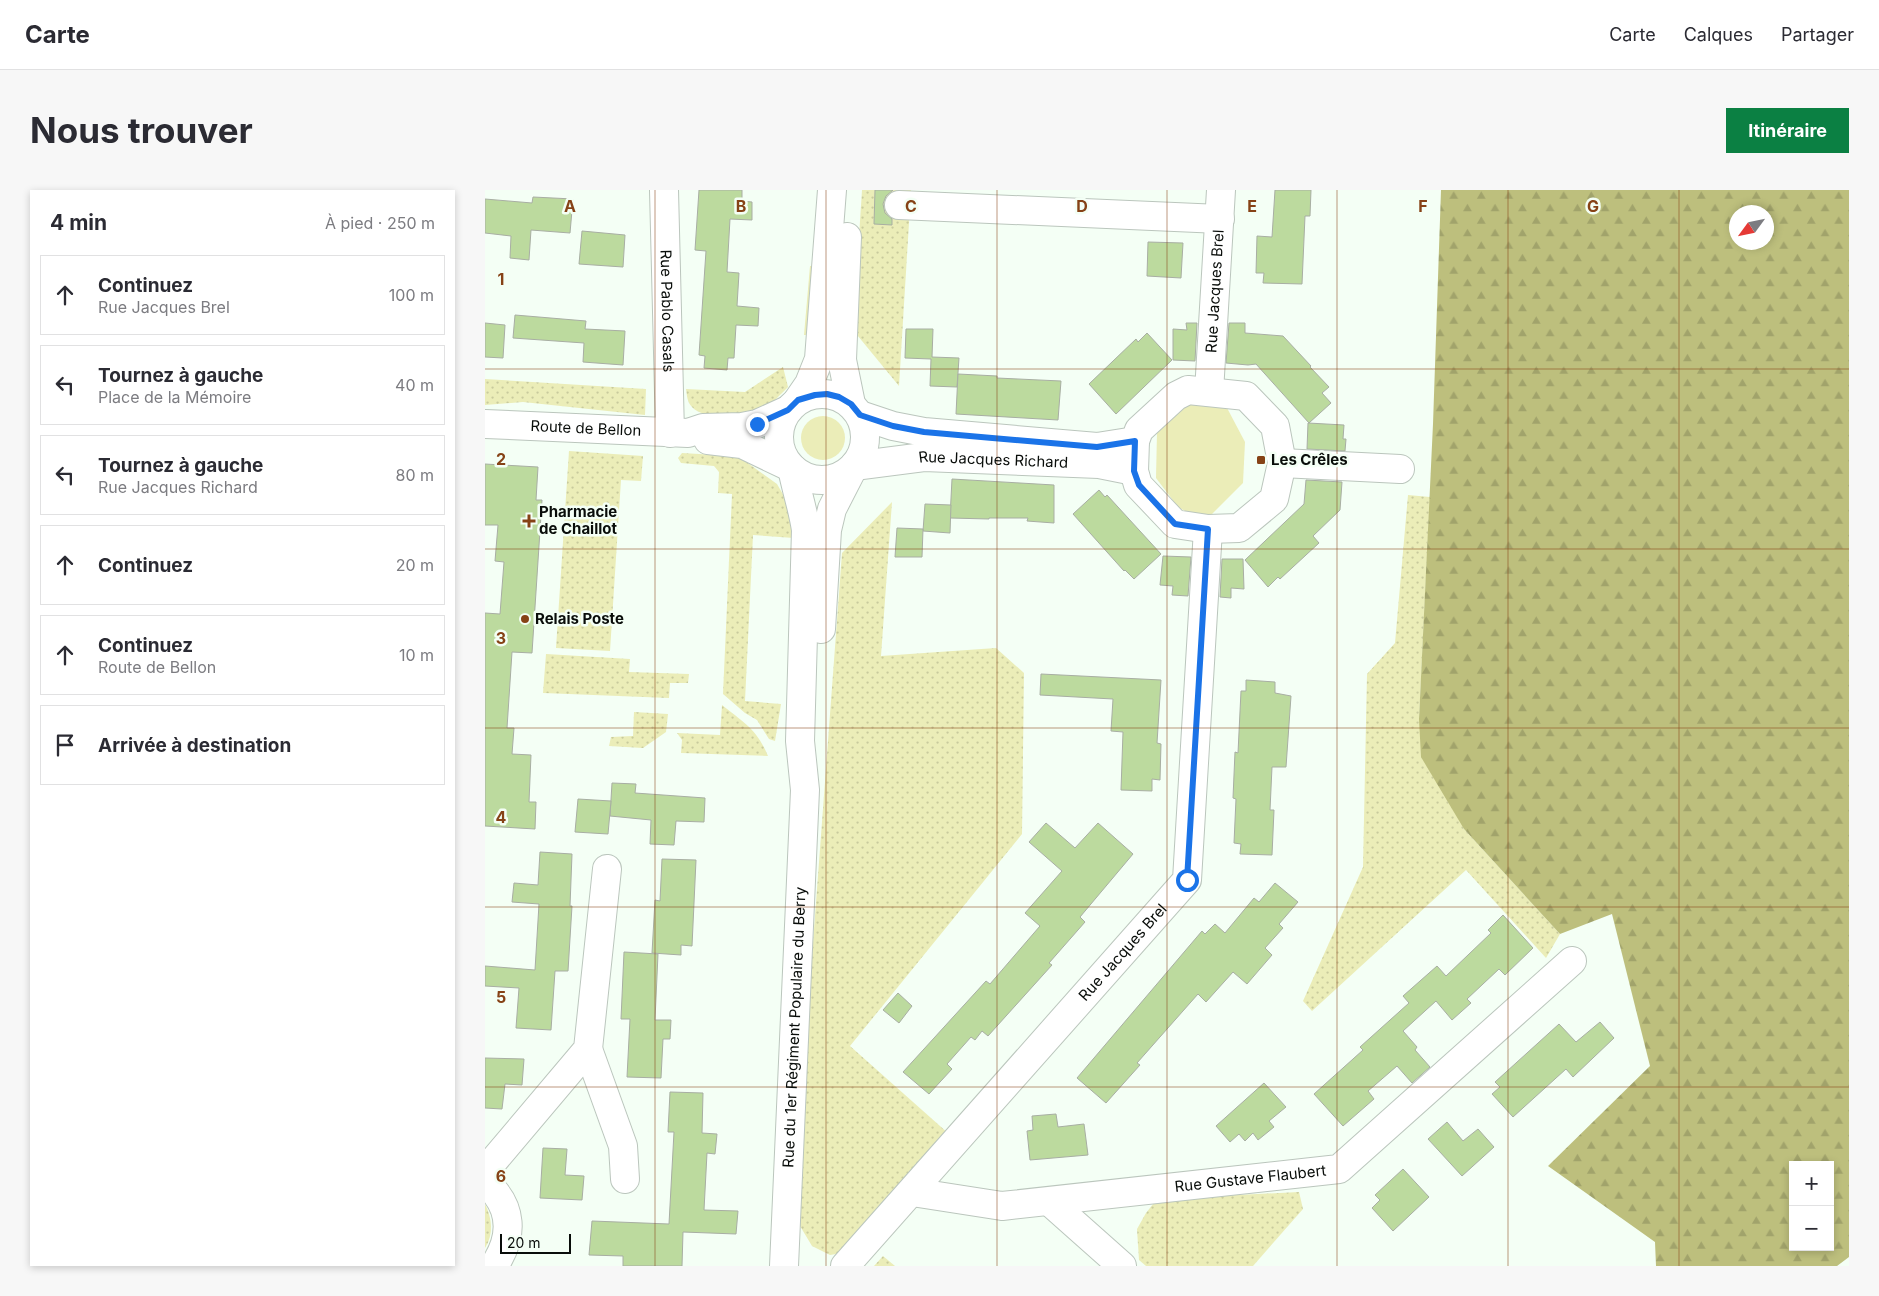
<!DOCTYPE html>
<html lang="fr">
<head>
<meta charset="utf-8">
<style>
  body { margin:0; font-family:Inter,sans-serif; background:#f7f7f7; color:#2b2b33 }
  .controls { position:absolute; right:15px; bottom:15px; display:grid; overflow:hidden; border-radius:0px; box-shadow:0 2px 8px #0003 }
  .controls button { width:45px; height:45px; display:grid; place-items:center; padding:0; border:0; border-bottom:1px solid #e1e1e2; background:#fff; color:#2b2b33; font:25px sans-serif }
  .compass { position:absolute; left:1244px; top:15px; width:45px; height:45px; border-radius:50%; background:#fff; box-shadow:0 2px 8px #0003; rotate:237deg }
  .scale { position:absolute; left:15px; bottom:12px; width:71px; box-sizing:border-box; padding-left:5px; border:2px solid #090d0a; border-top:0; font-size:14px; line-height:18px; white-space:nowrap; color:#090d0a; -webkit-text-stroke:4px #f4fff5; paint-order:stroke }
  .stop { position:absolute; width:15px; height:15px; margin:-11px; border:4px solid #1a73e8; border-radius:50%; background:#fff }
  .stop.end { background:#1a73e8; border-color:#fff; box-shadow:0 1px 5px #0008 }
  .list { margin:0; padding:0; list-style:none }
  h2 { display:flex; justify-content:space-between; align-items:center; height:65px; margin:0; padding:0 20px; font-size:21px }
  h2 small { font-size:16px; font-weight:400; color:#7c7c81 }
  .list li { display:grid; grid-template-columns:32px 1fr auto; gap:15px; align-items:center; box-sizing:border-box; height:80px; margin:0 10px 10px; padding:0 10px; border:1px solid #e1e1e2; border-radius:0px }
  .list b { display:block; font-size:19px; white-space:nowrap }
  .list p { margin:0; font-size:16px; white-space:nowrap; color:#7c7c81 }
  .list em { font-size:16px; font-style:normal; color:#7c7c81 }
  .icon { flex:none; width:28px; height:28px; fill:none; stroke:currentColor; stroke-width:2; stroke-linecap:round; stroke-linejoin:round }
  .map { position:relative; flex:none; width:1364px; height:1076px; overflow:hidden; border-radius:0px }
  header { display:flex; align-items:center; gap:30px; box-sizing:border-box; height:70px; padding:0 25px; background:#fff; border-bottom:1px solid #e1e1e2 }
  header strong { font-size:24px }
  nav { display:flex; gap:28px; margin-inline-start:auto; font-size:18px }
  .intro { display:flex; align-items:center; justify-content:space-between; box-sizing:border-box; height:120px; padding:0 30px }
  h1 { margin:0; font-size:35px }
  .button { padding:12px 22px; border-radius:0px; background:#0b8043; color:#fff; font-size:18px; font-weight:700 }
  main { display:flex; gap:30px; padding:0 30px }
  aside { flex:1; background:#fff; border-radius:0px; box-shadow:0 2px 8px #0003 }
  .map>svg:first-child { display:block }
</style>
</head>
<body>
<header>
<strong>Carte</strong>
<nav><a>Carte</a><a>Calques</a><a>Partager</a></nav>
</header>
<div class="intro"><h1>Nous trouver</h1><a class="button">Itinéraire</a></div>
<main>
<aside>
<h2>4 min<small>À pied · 250 m</small></h2>
<ul class="list">
<li><svg class="icon" aria-label="ahead" viewBox="0 0 24 24"><path d="M12 20V5M6 11l6-6 6 6"/></svg><div><b>Continuez</b><p>Rue Jacques Brel</p></div><em>100 m</em></li>
<li><svg class="icon" aria-label="left" viewBox="0 0 24 24"><path d="M17 20v-9H6M10 6l-5 5 5 5"/></svg><div><b>Tournez à gauche</b><p>Place de la Mémoire</p></div><em>40 m</em></li>
<li><svg class="icon" aria-label="left" viewBox="0 0 24 24"><path d="M17 20v-9H6M10 6l-5 5 5 5"/></svg><div><b>Tournez à gauche</b><p>Rue Jacques Richard</p></div><em>80 m</em></li>
<li><svg class="icon" aria-label="ahead" viewBox="0 0 24 24"><path d="M12 20V5M6 11l6-6 6 6"/></svg><div><b>Continuez</b></div><em>20 m</em></li>
<li><svg class="icon" aria-label="ahead" viewBox="0 0 24 24"><path d="M12 20V5M6 11l6-6 6 6"/></svg><div><b>Continuez</b><p>Route de Bellon</p></div><em>10 m</em></li>
<li><svg class="icon" aria-label="arrive" viewBox="0 0 24 24"><path d="M6 21V4h12l-3 4 3 4H6"/></svg><div><b>Arrivée à destination</b></div></li>
</ul>
</aside>
<div class="map">
<svg width="1364" height="1076" viewBox="0 0 1364 1076">
  <defs>
    <pattern id="grass-dots" width="8" height="8" patternUnits="userSpaceOnUse" patternTransform="scale(1.25)"><rect width="8" height="8" fill="#ebedb8"/><path d="M2 2h.1M6 6h.1" fill="none" stroke="#c8ca9d" stroke-width="1.8" stroke-linecap="round"/></pattern>
    <pattern id="forest-firs" width="22" height="20" patternUnits="userSpaceOnUse" patternTransform="scale(1.25)"><rect width="22" height="20" fill="#bdbf7d"/><path d="M5 1l3.5 6h-7zM16 11l3.5 6h-7z" fill="#a1a36b"/></pattern>
  </defs>
  <rect width="100%" height="100%" fill="#f4fff5"/>
  <g fill="url(#grass-dots)">
    <polygon points="377,0 426,0 414,196 368,140"/>
    <path d="M298,177L303,197C296,204 288,213 279,217C263,225 220,232 207,217C202,212 202,205 201,199L260,202Z"/>
    <polygon points="0,189 161,199 160,225 38,212 0,215"/>
    <polygon points="84,261 158,266 156,291 136,290 125,461 71,458"/>
    <polygon points="197,263 248,266 260,271 292,294 303,313 309,348 268,345 260,511 296,514 290,551 284,549 272,530 260,523 238,504 247,304 233,303 234,282 229,276 196,273 193,268"/>
    <polygon points="923,305 945,307 934,529 979,639 1075,744 1061,768 981,680 827,821 818,811 878,677 882,484 910,453"/>
    <polygon points="407,312 396,466 511,458 539,483 537,644 365,856 464,944 357,1063 345,1065 327,1056 315,1036 321,847 357,363"/>
    <polygon points="61,464 145,469 144,482 204,484 203,493 185,493 184,508 58,503"/>
    <path d="M237,515C258,532 272,539 283,566L196,563L197,550L192,543L235,545Z"/>
    <polygon points="149,522 183,524 181,542 158,558 124,556 126,547 148,546"/>
    <polygon points="814,1002 818,1019 768,1076 661,1076 654,1070 652,1039 661,1023 672,1009"/>
    <path d="M0,1014C7,1028 9,1044 0,1058Z"/>
    <polygon points="398,1066 410,1076 389,1076"/>
  </g>
  <path fill="url(#forest-firs)" fill-rule="evenodd" d="M956,0H1364V1067L1352,1076H1171L1170,1052L1063,976L1165,876L1127,724L1075,744L979,639L936,567L934,529L948,234ZM1252,22H1282V52H1252ZM1308,975H1345V1057H1308Z"/>
  <g fill="#ebedb8">
    <polygon points="325,76 335,76 329,145 319,145"/>
    <polygon points="709,212 741,216 760,252 758,293 726,325 707,325 693,317 671,288 672,242 699,216"/>
    <circle cx="338" cy="248" r="22"/>
  </g>
  <g fill="#bcda9e" stroke="#a8aea3">
    <polygon points="214,0 257,0 257,11 267,12 267,30 245,29 242,82 254,83 252,116 274,118 273,136 251,135 249,168 243,168 242,180 219,178 220,166 214,165 221,61 210,60"/>
    <polygon points="390,0 408,0 401,6 398,14 400,23 407,29 407,35 389,34"/>
    <polygon points="790,0 826,0 825,26 820,26 817,94 778,93 779,83 771,83 772,46 787,47"/>
    <polygon points="48,7 88,9 85,43 46,40 44,70 25,68 26,46 0,43 0,9 47,13"/>
    <polygon points="97,41 140,45 138,77 94,74"/>
    <polygon points="663,52 698,53 696,88 662,86"/>
    <polygon points="30,125 101,131 100,139 140,141 138,175 98,172 99,153 28,148"/>
    <polygon points="0,133 20,135 18,168 0,167"/>
    <polygon points="701,133 712,133 710,171 688,170 688,139 702,140"/>
    <polygon points="744,133 760,133 760,143 798,146 826,176 825,177 844,197 837,203 846,213 824,233 771,174 763,175 741,173"/>
    <polygon points="421,139 448,139 447,167 474,168 472,197 445,196 446,169 420,168"/>
    <polygon points="662,143 687,170 631,224 604,194 651,149 653,152"/>
    <polygon points="473,184 512,186 512,188 576,191 573,230 471,224"/>
    <polygon points="823,233 859,235 858,249 861,249 860,261 822,259"/>
    <polygon points="0,274 53,277 51,310 57,310 47,463 27,462 22,538 29,538 27,564 46,565 44,612 51,612 50,639 0,636 0,423 15,424 19,372 10,371 13,335 0,335"/>
    <polygon points="467,289 569,295 569,333 542,331 543,328 504,328 504,329 465,328"/>
    <polygon points="821,290 857,292 855,320 828,346 834,353 795,389 793,387 783,397 760,370 819,314"/>
    <polygon points="614,300 620,307 622,305 676,364 649,389 640,380 639,381 588,324"/>
    <polygon points="440,314 466,315 465,343 438,341"/>
    <polygon points="412,338 438,339 437,367 410,367"/>
    <polygon points="678,366 706,367 703,406 687,405 688,396 675,395"/>
    <polygon points="737,369 758,369 759,399 746,398 746,408 735,407"/>
    <polygon points="556,484 676,490 672,553 676,554 675,590 667,589 667,601 636,600 638,542 626,541 628,509 555,505"/>
    <polygon points="761,490 790,492 790,503 806,506 801,577 787,577 785,620 789,620 787,665 755,664 756,654 749,653 751,609 748,608 750,562 753,563 756,501 761,501"/>
    <polygon points="127,593 151,594 150,603 220,608 219,632 191,631 189,655 165,654 166,630 125,626"/>
    <polygon points="93,609 126,611 123,644 90,642"/>
    <polygon points="561,633 590,658 613,633 648,664 595,727 600,732 564,773 567,775 503,846 497,841 490,850 486,847 462,874 467,879 444,904 418,882 501,791 505,794 555,736 540,723 577,681 544,652"/>
    <polygon points="55,662 87,664 85,716 87,716 83,781 70,781 66,840 31,838 34,798 0,796 0,776 50,780 54,714 27,712 29,693 53,695"/>
    <polygon points="177,669 211,670 207,756 196,755 196,765 167,763 170,710 175,711"/>
    <polygon points="790,693 813,712 794,734 798,738 780,758 787,765 762,794 748,782 721,812 713,804 652,873 655,875 621,913 592,888 717,741 720,744 730,734 740,743 769,708 774,712"/>
    <polygon points="1018,725 1048,758 1020,785 1014,779 982,809 986,813 967,830 951,811 918,841 932,857 930,860 945,877 927,893 912,876 883,901 889,909 858,936 829,904 878,860 875,857 924,813 918,806 952,776 961,786 1006,743 1003,740"/>
    <polygon points="139,762 173,764 170,830 186,830 185,849 178,849 176,888 142,887 145,829 136,829"/>
    <polygon points="413,803 427,816 414,833 398,820"/>
    <polygon points="1115,832 1129,848 1088,887 1081,879 1028,927 1007,904 1015,897 1010,892 1074,834 1091,852"/>
    <polygon points="0,868 39,869 37,895 20,894 17,919 0,918"/>
    <polygon points="779,893 801,917 784,931 789,937 773,950 768,943 760,951 754,944 745,952 731,936"/>
    <polygon points="185,902 218,903 217,943 232,944 230,964 222,963 219,1020 253,1021 251,1044 198,1042 197,1076 138,1076 138,1066 104,1065 107,1031 184,1034 189,942 183,942"/>
    <polygon points="571,924 573,937 599,934 603,965 545,970 542,941 548,940 547,926"/>
    <polygon points="962,932 978,951 993,939 1009,957 977,986 943,949"/>
    <polygon points="58,958 82,959 80,985 99,986 97,1010 55,1008"/>
    <polygon points="918,979 944,1007 908,1041 887,1018 895,1010 890,1005"/>
  </g>
  <g fill="none" stroke-linecap="round" stroke-linejoin="round">
    <defs>
      <g id="street">
        <path id="s1" d="M179,0L185,243"/>
        <polyline points="414,15 735,29"/>
        <polygon points="703,200 761,206 790,236 797,273 789,309 754,338 723,339 690,334 653,295 649,281 650,251 654,240 691,206"/>
        <path id="s2" d="M724,202L736,0"/>
        <polyline points="375,225 408,236 439,242 612,257 650,251"/>
        <path id="s3" d="M0,234L203,243L218,238L257,237L272,234L303,220"/>
        <polyline points="223,250 257,254 307,278"/>
        <polyline points="797,273 915,279"/>
        <path id="s4" d="M369,276L439,267L614,274L649,281"/>
        <polyline points="103,859 138,956 140,989"/>
        <polyline points="0,981 103,859 122,679"/>
        <path d="M0,992C28,1016 29,1046 9,1076"/>
        <path id="s5" d="M427,1002L517,1016L854,979L1087,771"/>
        <polyline points="565,1012 637,1076"/>
        <path id="s6" d="M360,1076L702,690L723,339"/>
      </g>
      <g id="secondary">
        <polyline points="362,47 357,170 366,214"/>
        <circle cx="337" cy="247" r="43"/>
        <polyline points="313,210 324,194 334,169 347,0"/>
        <polyline points="336,439 342,340 347,319 369,276"/>
        <path id="s7" d="M299,1076L320,600L315,551L321,340C318,319 311,299 307,278"/>
      </g>
    </defs>
    <use href="#street" stroke="#bbc6bd" stroke-width="30"/>
    <use href="#secondary" stroke="#bbc6bd" stroke-width="30"/>
    <use href="#street" stroke="#fff" stroke-width="28"/>
    <use href="#secondary" stroke="#fff" stroke-width="28"/>
  </g>
  <g fill="none" stroke-linecap="round" stroke-linejoin="round">
    <polyline stroke="#1a73e8" stroke-width="6" points="272,234 303,220 313,210 330,205 342,204 354,207 366,214 375,225 408,236 439,242 612,257 650,251 649,281 654,295 690,334 723,339 702,690"/>
  </g>
  <path fill="none" stroke="#864216" stroke-width="1" stroke-opacity="0.55" d="M170,0V1076M341,0V1076M512,0V1076M682,0V1076M852,0V1076M1023,0V1076M1194,0V1076M0,179H1364M0,359H1364M0,538H1364M0,717H1364M0,897H1364"/>
  <g fill="#864216" stroke="#f4fff5" stroke-width="2">
    <rect x="771" y="265" width="10" height="10" rx="2.5"/>
    <path d="M41.5 323.5h5v5h5v5h-5v5h-5v-5h-5v-5h5z"/>
    <circle cx="40" cy="429" r="5"/>
  </g>
  <g text-anchor="middle" stroke-width="5" stroke-linejoin="round" paint-order="stroke">
    <g font-size="15" fill="#090d0a" stroke="#f4fff5">
      <text dy="5" stroke="none"><textPath href="#s2" startOffset="101">Rue Jacques Brel</textPath></text>
      <text dy="5" stroke="none"><textPath href="#s1" startOffset="121">Rue Pablo Casals</textPath></text>
      <text dy="5" stroke="none"><textPath href="#s3" startOffset="101">Route de Bellon</textPath></text>
      <text dy="5" stroke="none"><textPath href="#s4" startOffset="140">Rue Jacques Richard</textPath></text>
      <text dy="5" stroke="none"><textPath href="#s6" startOffset="419">Rue Jacques Brel</textPath></text>
      <text dy="5" stroke="none"><textPath href="#s7" startOffset="239">Rue du 1er Régiment Populaire du Berry</textPath></text>
      <text dy="5" stroke="none"><textPath href="#s5" startOffset="341">Rue Gustave Flaubert</textPath></text>
    </g>
    <g font-size="15" font-weight="bold" fill="#090d0a" stroke="#f4fff5" text-anchor="start">
      <text x="786" y="275">Les Crêles</text>
      <text x="54" y="327">Pharmacie<tspan x="54" dy="17">de Chaillot</tspan></text>
      <text x="50" y="434">Relais Poste</text>
    </g>
  </g>
  <g font-size="16" text-anchor="middle" font-weight="bold" fill="#864216" stroke="#f4fff5" stroke-width="5" stroke-linejoin="round" paint-order="stroke">
    <text x="85" y="22">A</text>
    <text x="256" y="22">B</text>
    <text x="426" y="22">C</text>
    <text x="597" y="22">D</text>
    <text x="767" y="22">E</text>
    <text x="938" y="22">F</text>
    <text x="1108" y="22">G</text>
    <text x="16" y="95">1</text>
    <text x="16" y="275">2</text>
    <text x="16" y="454">3</text>
    <text x="16" y="633">4</text>
    <text x="16" y="813">5</text>
    <text x="16" y="992">6</text>
  </g>
</svg>
<div class="controls">
<button>+</button>
<button>−</button>
</div>
<svg class="compass" viewBox="-18 -18 36 36"><path d="M0-13l5 13h-10z" fill="#e53935"/><path d="M0 13l5-13h-10z" fill="#7c7c81"/></svg>
<div class="scale">20 m</div>
<div class="stop" style="left:702px;top:690px"></div>
<div class="stop end" style="left:272px;top:234px"></div>
</div>
</main>
</body>
</html>
